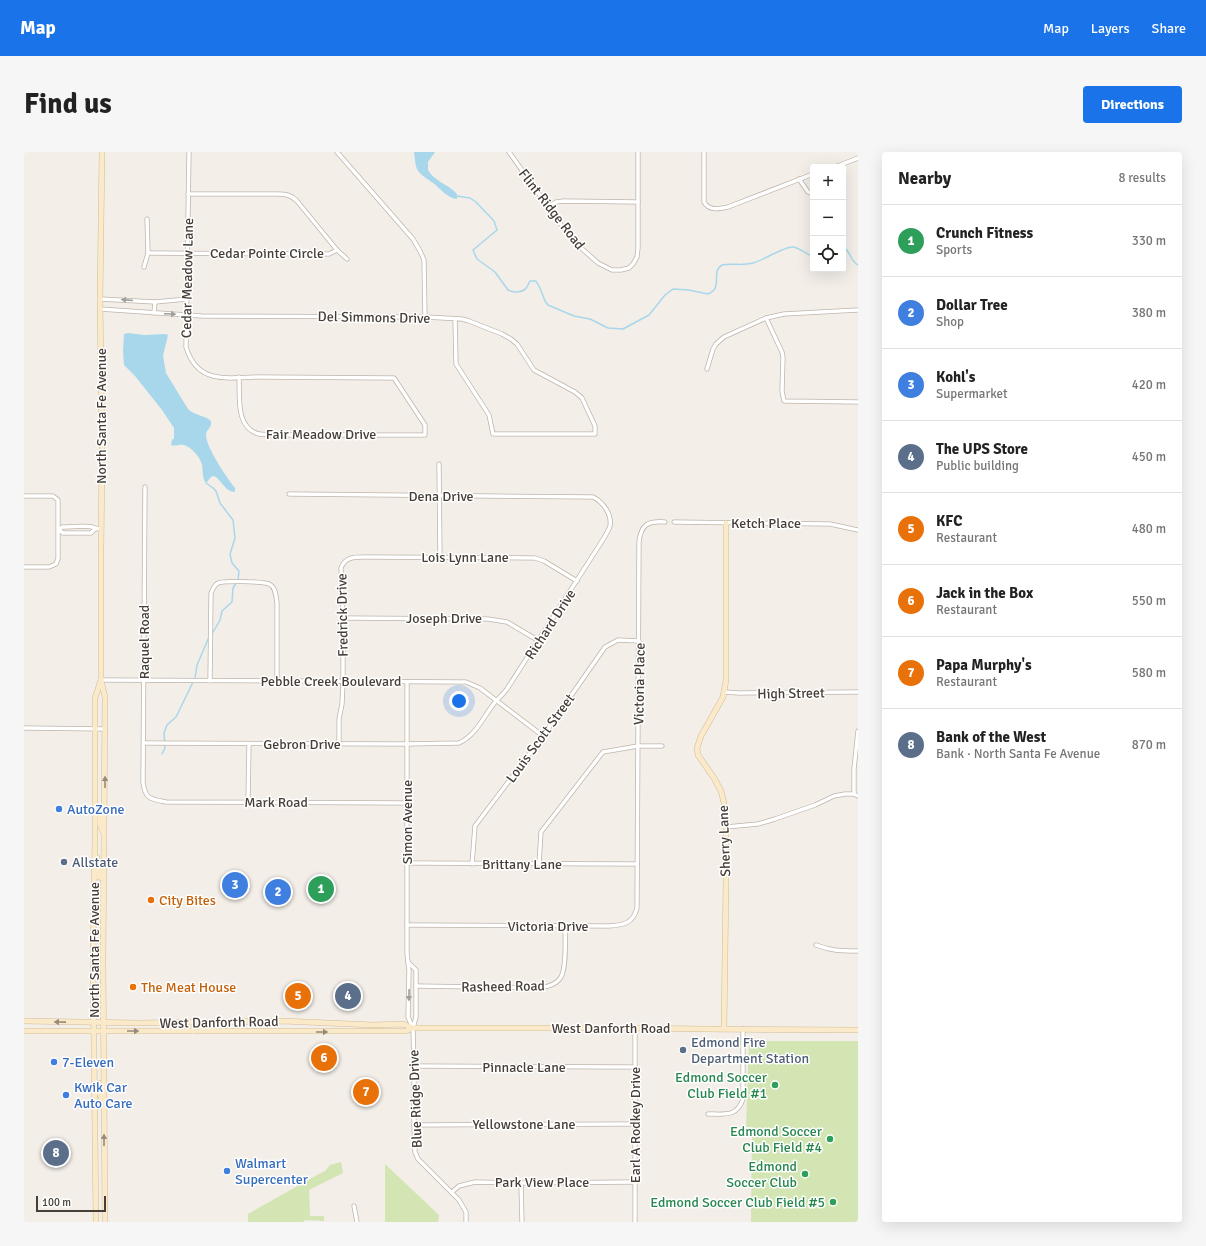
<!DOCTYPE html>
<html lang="en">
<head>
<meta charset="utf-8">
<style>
  body { margin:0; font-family:Signika,sans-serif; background:#f6f6f6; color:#222 }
  .controls { position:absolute; right:12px; top:12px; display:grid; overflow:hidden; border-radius:4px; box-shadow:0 4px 16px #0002 }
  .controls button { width:36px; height:36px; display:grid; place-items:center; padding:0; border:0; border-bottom:1px solid #e0e0e0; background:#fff; color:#222; font:20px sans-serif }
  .scale { position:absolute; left:12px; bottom:10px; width:70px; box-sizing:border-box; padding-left:4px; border:2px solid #463e37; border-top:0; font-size:11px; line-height:14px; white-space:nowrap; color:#463e37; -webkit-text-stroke:3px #fff; paint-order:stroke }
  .you { position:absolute; left:435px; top:549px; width:14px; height:14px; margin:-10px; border:3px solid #fff; border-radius:50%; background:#1a73e8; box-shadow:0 0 0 6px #1a73e833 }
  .badge { display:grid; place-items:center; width:26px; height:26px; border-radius:50%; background:#1a73e8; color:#fff; font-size:13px; font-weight:700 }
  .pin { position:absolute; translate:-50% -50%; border:2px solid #fff; box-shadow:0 1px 4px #0006 }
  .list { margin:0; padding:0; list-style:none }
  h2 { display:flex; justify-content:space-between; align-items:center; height:52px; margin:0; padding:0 16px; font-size:17px }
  h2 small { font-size:13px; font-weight:400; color:#767676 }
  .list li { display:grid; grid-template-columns:26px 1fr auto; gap:12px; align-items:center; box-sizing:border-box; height:72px; padding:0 16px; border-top:1px solid #e0e0e0 }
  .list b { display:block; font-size:15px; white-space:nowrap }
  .list p { margin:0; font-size:13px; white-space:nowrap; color:#767676 }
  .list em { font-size:13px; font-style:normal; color:#767676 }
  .icon { flex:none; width:22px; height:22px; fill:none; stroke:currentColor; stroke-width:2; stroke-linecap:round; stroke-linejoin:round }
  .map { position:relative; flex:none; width:834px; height:1070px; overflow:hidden; border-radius:4px }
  header { display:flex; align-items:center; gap:24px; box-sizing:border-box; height:56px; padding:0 20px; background:#1a73e8; color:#fff }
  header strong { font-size:19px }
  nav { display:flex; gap:22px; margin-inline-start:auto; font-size:14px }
  .intro { display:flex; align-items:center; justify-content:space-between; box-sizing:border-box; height:96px; padding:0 24px }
  h1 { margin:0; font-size:28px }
  .button { padding:10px 18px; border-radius:4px; background:#1a73e8; color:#fff; font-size:14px; font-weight:700 }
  main { display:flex; gap:24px; padding:0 24px }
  aside { flex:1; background:#fff; border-radius:4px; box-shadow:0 4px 16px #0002 }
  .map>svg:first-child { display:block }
</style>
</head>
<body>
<header>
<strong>Map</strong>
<nav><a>Map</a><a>Layers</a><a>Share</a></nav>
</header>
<div class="intro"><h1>Find us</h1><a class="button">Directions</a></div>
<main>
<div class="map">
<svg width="834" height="1070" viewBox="0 0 834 1070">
  <rect width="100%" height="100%" fill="#f3eee8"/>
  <g fill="#d3e5b3">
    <polygon points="725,889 834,889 834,1070 727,1070 728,975 722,975"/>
    <polygon points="317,1010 319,1021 285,1038 286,1064 300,1064 300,1069 281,1068 279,1070 224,1070 224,1062 293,1023 301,1019 306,1013"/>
    <polygon points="361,1012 415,1063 414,1070 361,1070"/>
  </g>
  <g fill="#a8d7ec">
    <path d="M390,0H411L404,10V18C410,29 424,32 433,42V47C423,46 417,37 409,31C404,27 398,24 394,19C391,14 391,6 390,0Z"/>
    <path d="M104,181L121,183L141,182L144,183L139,204L142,221L164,257C171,264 181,263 187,269C188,277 182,277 182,283C182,295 203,326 211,336V340C201,340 198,328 190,324L187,325L182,331C178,326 179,319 178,313C176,305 169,297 162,294C157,291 152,295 147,293L148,288L150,286V276L138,258L111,224L100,213L99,199L100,182Z"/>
  </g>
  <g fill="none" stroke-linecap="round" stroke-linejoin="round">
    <g stroke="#a8d7ec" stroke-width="1.5">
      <path d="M433,44L446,46L452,50L470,69L473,78L449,98L453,107L471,120L484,138C490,141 499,141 503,135C504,133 505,131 506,129H512L516,136L521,149L524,153L550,164L566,167L584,176L599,177L625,163L641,143L649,137L665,138L684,142C686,141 688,140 690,138C696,130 688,119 698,113C708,111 718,114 729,111C740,108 761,94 769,95C775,96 781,101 786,103L789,104"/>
      <path d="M819,95C827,99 826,109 834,113"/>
      <polyline points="182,331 189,336 192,339 196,351 209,368 211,386 206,402 208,411 215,419 214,428 209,436 208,450 198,459 196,468 188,482"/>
      <polyline points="138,602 141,596 140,581 143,573 152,565 171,526 173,513 185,485"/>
    </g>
    <defs>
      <g id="street">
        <path d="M165,0L162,195C174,234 204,225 236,225L370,226L401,273V283H248C244,282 239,283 235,282C211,276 216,244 215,225"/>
        <polyline points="313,0 389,87 396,99 400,108 401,165"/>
        <polyline points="485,0 538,74 556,95 574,111 588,118 597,118 605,116 609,112 613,105 614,96 614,0"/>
        <path d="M680,0V50C685,59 695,57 704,55L789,22"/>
        <polyline points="811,15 834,6"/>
        <polyline points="775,27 784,40 789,42"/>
        <path d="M164,42H253C262,42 267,43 273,49L313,98L323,107"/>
        <polyline points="524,55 532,50 540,49 614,50"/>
        <polyline points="124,101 295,102 305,102 313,98"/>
        <polyline points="120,115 124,101 123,67"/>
        <polyline points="76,147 131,150 163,147"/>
        <polyline points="76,157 178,164 401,165 438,167 445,169 478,182 487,187 493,192 510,218 551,240 558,246 571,274 571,282 469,282 465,263 432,212 431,167"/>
        <polyline points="130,161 131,150"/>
        <polyline points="742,166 758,200 759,205 758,239 760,249 834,250"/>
        <polyline points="683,217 689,197 692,192 700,185 742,166 760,162 834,158"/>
        <polyline points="415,312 416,406"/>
        <path d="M121,335L119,630C121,647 126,647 142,650L383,651"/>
        <polyline points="0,344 29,344 34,348 34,407 32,412 25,415 0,415"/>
        <polyline points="650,370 806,372 834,378"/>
        <path d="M71,377L67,381H39L35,378L38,375C44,375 63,373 68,375C72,376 72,377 77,377"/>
        <polyline points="319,466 464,467 483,470 515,489"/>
        <polyline points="77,528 442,530 456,536 519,584"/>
        <path d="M186,529L187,441C189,437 190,433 194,431C199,429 240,429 245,432C252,435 252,445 253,451V529"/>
        <polyline points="383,530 383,801 385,819 384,865 389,876 390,914 390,973 391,1000 394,1007 435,1048 442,1060 442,1070"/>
        <polyline points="700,540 715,541 834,540"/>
        <polyline points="0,576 81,577"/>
        <path d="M120,591L383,592L435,591C453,583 460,563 472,549C476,545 480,541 483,537L580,386C582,382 585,378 586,374C588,362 579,350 569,345L265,342"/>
        <path d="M315,592V567L318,552L319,529V466L317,416C321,405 330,405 340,405L511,406L520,409L553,429"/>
        <polyline points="830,642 830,617 834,579"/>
        <polyline points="224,650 225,592"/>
        <polyline points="702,675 734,672 751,667 791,653 810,644 821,642 830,642 834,644"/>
        <polyline points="383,711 613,712"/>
        <polyline points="448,712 451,674 519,584 581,495 594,488 615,489"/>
        <polyline points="515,712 517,680 579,600 614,594 638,594"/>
        <path d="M383,773L585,774C599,773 609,772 613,756L615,390C617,372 624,369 641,370"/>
        <path d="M792,793C808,799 817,799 834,799"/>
        <polyline points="384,810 392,818 392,865 389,876"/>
        <path d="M392,834L515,836C523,835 533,832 537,825C543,814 541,786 541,774"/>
        <polyline points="611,876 611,1070"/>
        <polyline points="390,914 610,915"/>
        <path d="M684,962C701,962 713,965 719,947V877"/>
        <polyline points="390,973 611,972"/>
        <polyline points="497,1031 498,1070"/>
        <polyline points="428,1040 435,1034 451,1030 497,1031 611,1030"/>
        <polyline points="330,1054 333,1070"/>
      </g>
      <g id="secondary">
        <polyline points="78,0 76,147 78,300 77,400 77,528 81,545 79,810 81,1070"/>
        <polyline points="71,659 76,659 76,672 79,680"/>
        <polyline points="73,706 75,717 75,725 79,726"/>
        <polyline points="0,869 114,871 259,869 349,873 379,872 389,876 611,876 678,877 834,878"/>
        <polyline points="700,877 702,729 702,675 700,651 697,639 690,626 674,603 673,596 677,584 699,545 702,528 702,371"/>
        <polyline points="0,879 382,879 389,876"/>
        <polyline points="169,879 170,875 180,874 192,872"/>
        <polyline points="70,931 75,931 75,940 79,951"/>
        <polyline points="72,1070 69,810 71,689 71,546 77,528"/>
      </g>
    </defs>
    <use href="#street" stroke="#beb5ab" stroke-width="5"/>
    <use href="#secondary" stroke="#d0bc9a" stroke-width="6"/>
    <use href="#street" stroke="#fff" stroke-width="3.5"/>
    <use href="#secondary" stroke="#fbeac9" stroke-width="5"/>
  </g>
  <defs><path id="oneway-solid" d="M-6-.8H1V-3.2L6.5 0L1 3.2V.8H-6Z"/></defs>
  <g fill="#a29e9b">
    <use href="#oneway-solid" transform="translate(103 148) rotate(-175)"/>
    <use href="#oneway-solid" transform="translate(146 162) rotate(3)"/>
    <use href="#oneway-solid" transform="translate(385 843) rotate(91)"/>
  </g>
  <g fill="#978b79">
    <use href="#oneway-solid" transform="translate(81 630) rotate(-90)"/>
    <use href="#oneway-solid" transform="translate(36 870) rotate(-179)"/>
    <use href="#oneway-solid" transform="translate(109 879)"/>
    <use href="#oneway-solid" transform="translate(298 880)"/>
    <use href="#oneway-solid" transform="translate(80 988) rotate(-90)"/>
  </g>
  <g fill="#3f7fe0" stroke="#fff" stroke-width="1.5">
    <circle cx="35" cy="657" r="4"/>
    <circle cx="30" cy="910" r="4"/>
    <circle cx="42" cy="943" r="4"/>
    <circle cx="203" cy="1019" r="4"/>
  </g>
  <g fill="#5c6f8a" stroke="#fff" stroke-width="1.5">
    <circle cx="40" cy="710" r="4"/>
    <circle cx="659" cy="898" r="4"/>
  </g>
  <g fill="#e8710a" stroke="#fff" stroke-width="1.5">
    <circle cx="127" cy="748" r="4"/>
    <circle cx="109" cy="835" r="4"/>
  </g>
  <g fill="#2e9e5b" stroke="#fff" stroke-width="1.5">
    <circle cx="751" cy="933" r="4"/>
    <circle cx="806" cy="987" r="4"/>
    <circle cx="781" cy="1022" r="4"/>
    <circle cx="809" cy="1050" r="4"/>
  </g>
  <g text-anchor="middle" stroke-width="3" stroke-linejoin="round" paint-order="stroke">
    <g font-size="14" fill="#463e37" stroke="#fff">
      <text transform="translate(528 57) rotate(52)" y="5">Flint Ridge Road</text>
      <text x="243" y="106">Cedar Pointe Circle</text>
      <text transform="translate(163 126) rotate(-89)" y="5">Cedar Meadow Lane</text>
      <text transform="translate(350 165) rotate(1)" y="5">Del Simmons Drive</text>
      <text transform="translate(77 264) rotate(-90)" y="5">North Santa Fe Avenue</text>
      <text x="297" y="287">Fair Meadow Drive</text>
      <text x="417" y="349">Dena Drive</text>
      <text x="742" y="376">Ketch Place</text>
      <text x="441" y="410">Lois Lynn Lane</text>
      <text transform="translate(318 463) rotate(-91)" y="5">Fredrick Drive</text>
      <text x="420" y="471">Joseph Drive</text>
      <text transform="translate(526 472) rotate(-57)" y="5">Richard Drive</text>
      <text transform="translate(120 490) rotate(-90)" y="5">Raquel Road</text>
      <text x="307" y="534">Pebble Creek Boulevard</text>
      <text transform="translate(615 532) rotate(-89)" y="5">Victoria Place</text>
      <text transform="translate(767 541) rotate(-1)" y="5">High Street</text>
      <text transform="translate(516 586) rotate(-54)" y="5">Louis Scott Street</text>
      <text x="278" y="597">Gebron Drive</text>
      <text x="252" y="655">Mark Road</text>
      <text transform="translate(383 670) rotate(-90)" y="5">Simon Avenue</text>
      <text transform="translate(700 689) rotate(-92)" y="5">Sherry Lane</text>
      <text x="498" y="717">Brittany Lane</text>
      <text x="524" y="779">Victoria Drive</text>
      <text transform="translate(70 798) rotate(-90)" y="5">North Santa Fe Avenue</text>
      <text transform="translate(479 834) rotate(-1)" y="5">Rasheed Road</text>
      <text transform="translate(195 870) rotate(-1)" y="5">West Danforth Road</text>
      <text x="587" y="881">West Danforth Road</text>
      <text x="500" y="920">Pinnacle Lane</text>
      <text transform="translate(391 947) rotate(-92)" y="5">Blue Ridge Drive</text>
      <text x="500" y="977">Yellowstone Lane</text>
      <text transform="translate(611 973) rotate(-90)" y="5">Earl A Rodkey Drive</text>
      <text x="518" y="1035">Park View Place</text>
    </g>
    <g font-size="14" fill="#366cbe" stroke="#fff" text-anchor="start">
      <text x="43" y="662">AutoZone</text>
      <text x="38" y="915">7-Eleven</text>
      <text x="50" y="940">Kwik Car<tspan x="50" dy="16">Auto Care</tspan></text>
      <text x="211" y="1016">Walmart<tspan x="211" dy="16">Supercenter</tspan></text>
    </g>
    <g font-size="14" fill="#4e5e75" stroke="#fff" text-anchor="start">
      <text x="48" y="715">Allstate</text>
      <text x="667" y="895">Edmond Fire<tspan x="667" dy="16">Department Station</tspan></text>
    </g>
    <g font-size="14" fill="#c56008" stroke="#fff" text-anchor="start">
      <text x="135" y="753">City Bites</text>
      <text x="117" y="840">The Meat House</text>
    </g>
    <g font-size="14" fill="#27864d" stroke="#fff" text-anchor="end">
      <text x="743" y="930">Edmond Soccer<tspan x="743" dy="16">Club Field #1</tspan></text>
      <text x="798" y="984">Edmond Soccer<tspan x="798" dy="16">Club Field #4</tspan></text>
      <text x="773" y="1019">Edmond<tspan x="773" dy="16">Soccer Club</tspan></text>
      <text x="801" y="1055">Edmond Soccer Club Field #5</text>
    </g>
  </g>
</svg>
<div class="controls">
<button>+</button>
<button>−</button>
<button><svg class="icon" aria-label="locate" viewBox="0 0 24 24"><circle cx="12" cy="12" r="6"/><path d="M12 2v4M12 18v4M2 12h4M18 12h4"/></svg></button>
</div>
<div class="scale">100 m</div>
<div class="you"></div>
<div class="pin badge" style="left:297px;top:737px;background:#2e9e5b">1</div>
<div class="pin badge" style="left:254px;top:740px;background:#3f7fe0">2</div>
<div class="pin badge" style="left:211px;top:733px;background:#3f7fe0">3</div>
<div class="pin badge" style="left:324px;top:844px;background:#5c6f8a">4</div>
<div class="pin badge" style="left:274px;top:844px;background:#e8710a">5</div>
<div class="pin badge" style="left:300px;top:906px;background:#e8710a">6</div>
<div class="pin badge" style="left:342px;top:940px;background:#e8710a">7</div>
<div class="pin badge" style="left:32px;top:1001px;background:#5c6f8a">8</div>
</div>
<aside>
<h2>Nearby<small>8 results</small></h2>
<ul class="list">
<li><span class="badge" style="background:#2e9e5b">1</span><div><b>Crunch Fitness</b><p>Sports</p></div><em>330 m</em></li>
<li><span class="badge" style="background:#3f7fe0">2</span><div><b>Dollar Tree</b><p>Shop</p></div><em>380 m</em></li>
<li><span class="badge" style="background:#3f7fe0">3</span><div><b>Kohl's</b><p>Supermarket</p></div><em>420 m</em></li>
<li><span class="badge" style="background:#5c6f8a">4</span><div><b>The UPS Store</b><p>Public building</p></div><em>450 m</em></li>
<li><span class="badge" style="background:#e8710a">5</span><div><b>KFC</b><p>Restaurant</p></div><em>480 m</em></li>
<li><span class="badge" style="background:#e8710a">6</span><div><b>Jack in the Box</b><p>Restaurant</p></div><em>550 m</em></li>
<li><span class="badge" style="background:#e8710a">7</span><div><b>Papa Murphy's</b><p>Restaurant</p></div><em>580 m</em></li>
<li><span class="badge" style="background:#5c6f8a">8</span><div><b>Bank of the West</b><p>Bank · North Santa Fe Avenue</p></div><em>870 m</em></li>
</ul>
</aside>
</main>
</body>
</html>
